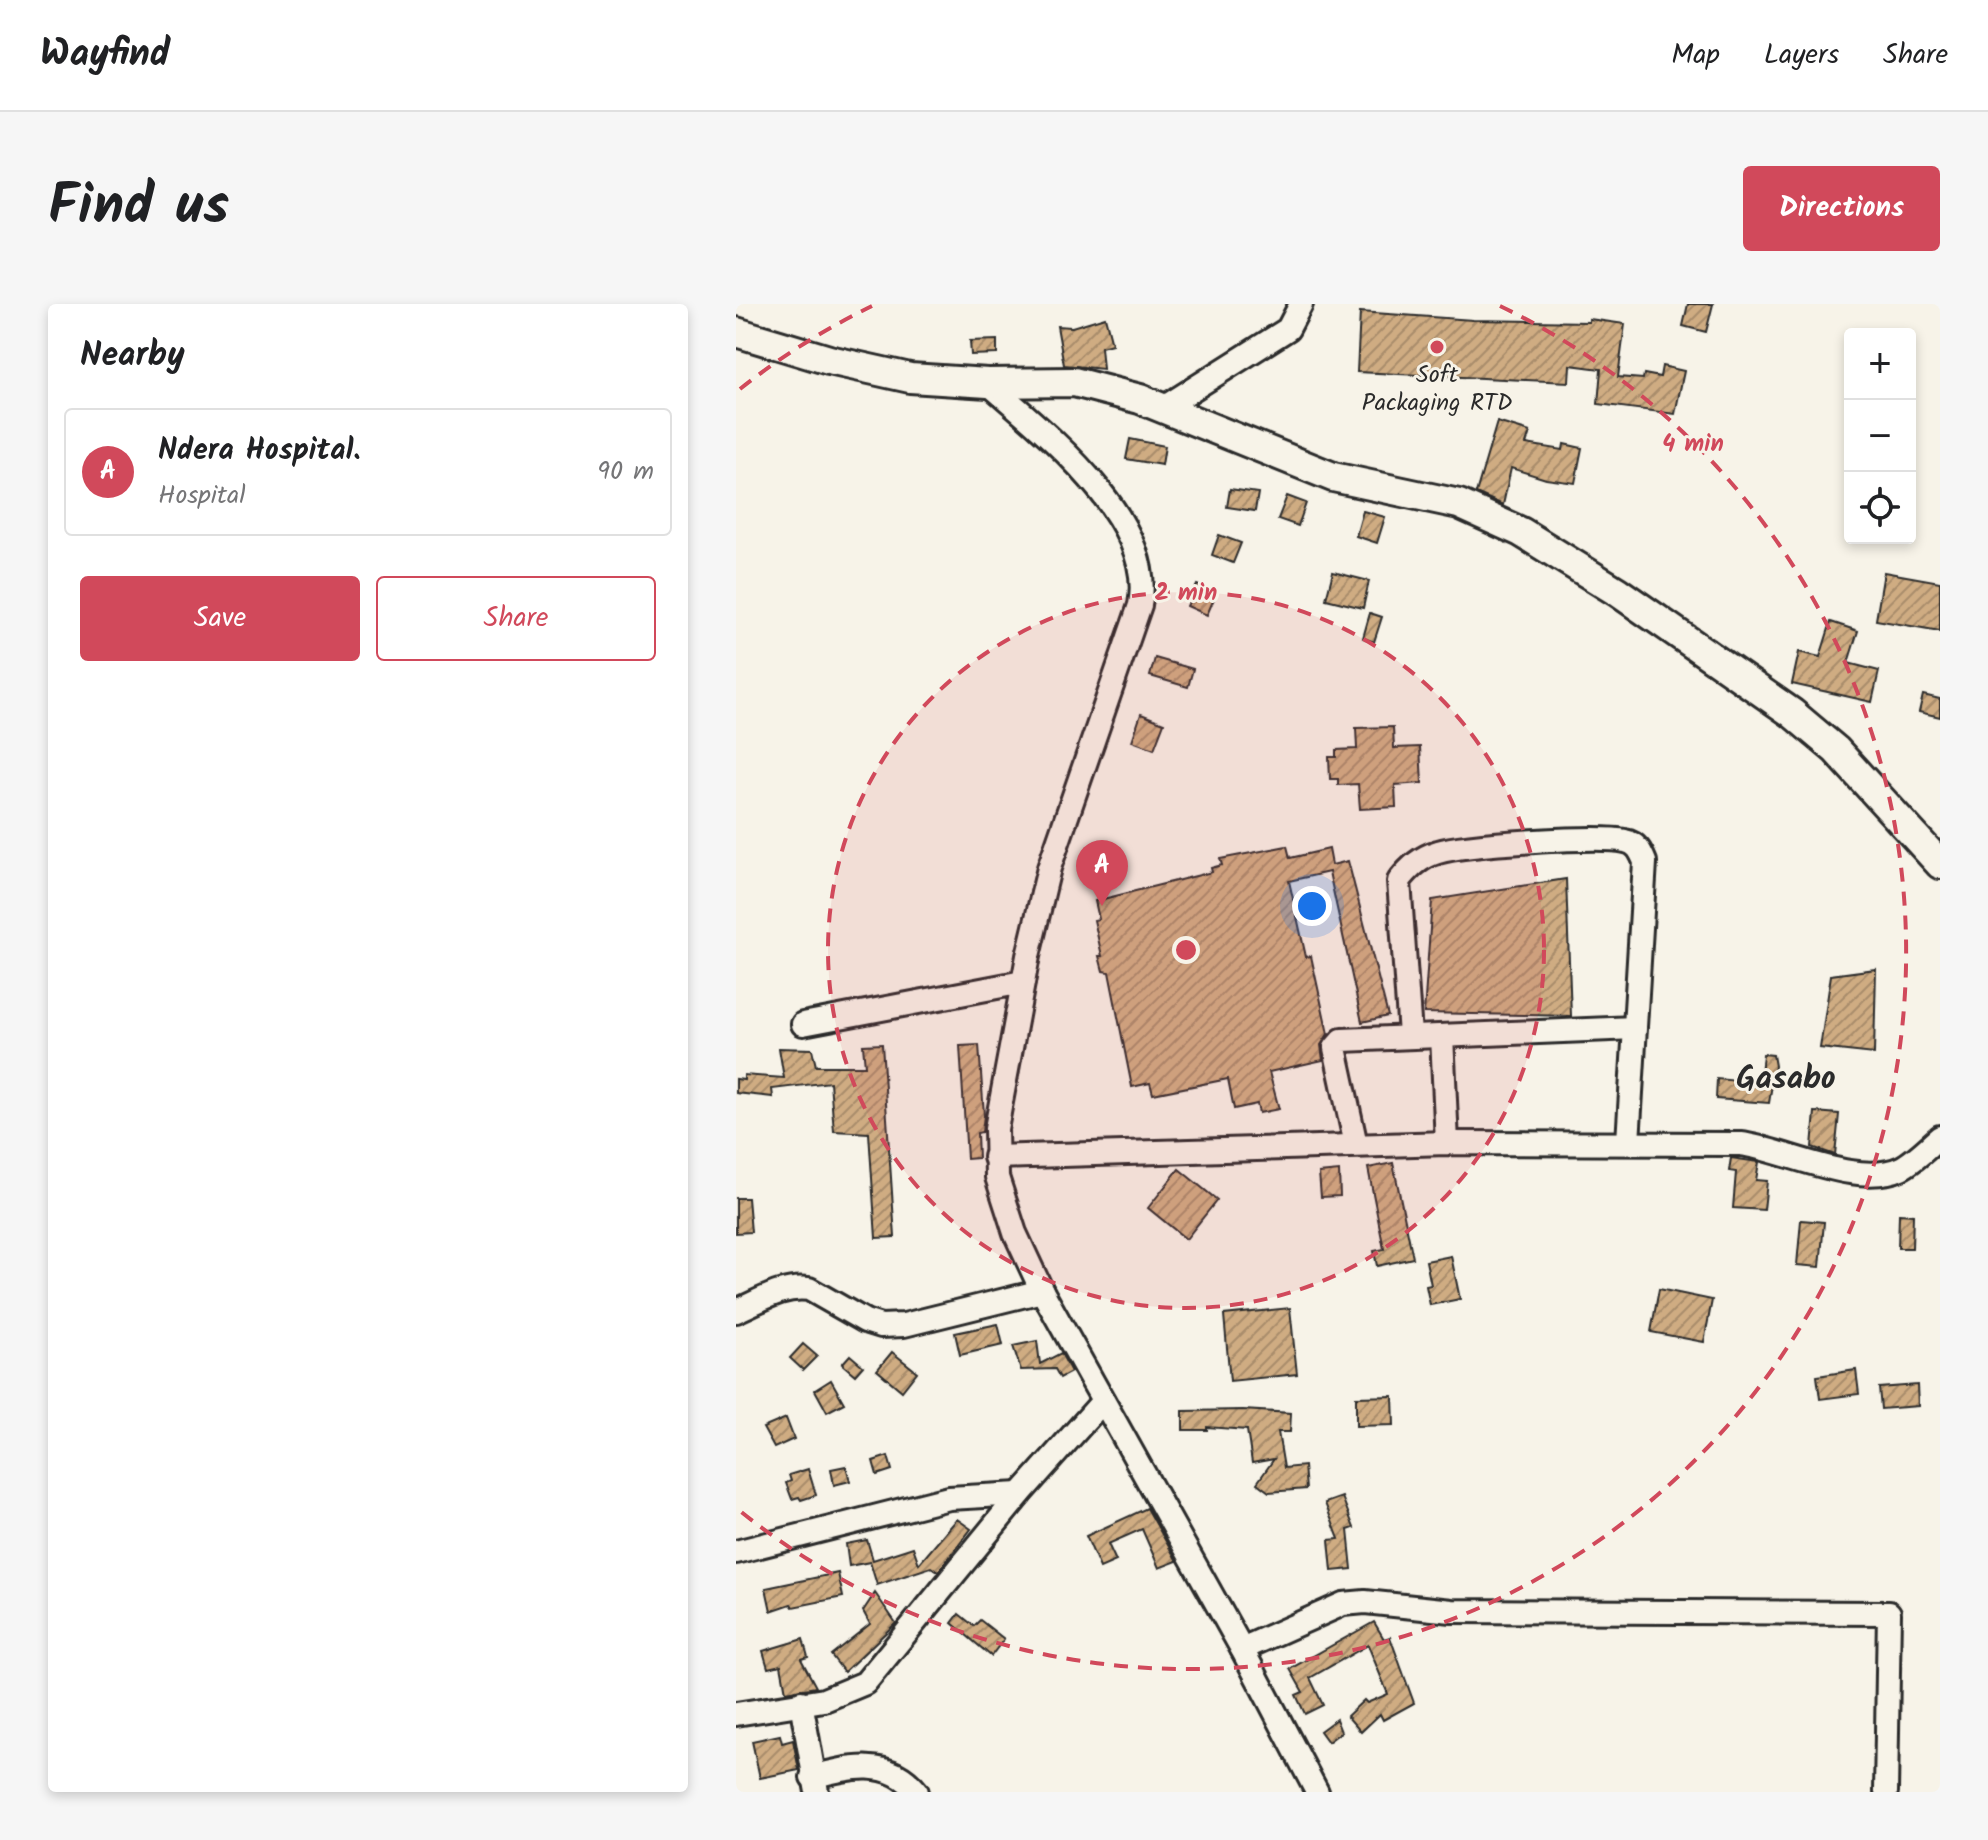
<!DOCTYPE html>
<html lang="en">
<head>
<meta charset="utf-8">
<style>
  body { margin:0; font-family:Kalam,sans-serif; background:#f6f6f6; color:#202124 }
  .controls { position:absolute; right:24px; top:24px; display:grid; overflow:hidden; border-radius:8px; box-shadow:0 4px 12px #0003 }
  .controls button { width:72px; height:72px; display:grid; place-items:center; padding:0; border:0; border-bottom:2px solid #e0e0e0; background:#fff; color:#202124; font:40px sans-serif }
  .you { position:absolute; left:576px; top:602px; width:28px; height:28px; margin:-20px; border:6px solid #fff; border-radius:50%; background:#1a73e8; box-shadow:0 0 0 12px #1a73e833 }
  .badge { display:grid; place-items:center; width:52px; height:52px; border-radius:50%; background:#d1495b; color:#fff; font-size:26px; font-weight:700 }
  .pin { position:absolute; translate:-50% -66px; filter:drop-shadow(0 2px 4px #0008) }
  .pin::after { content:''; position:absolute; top:42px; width:28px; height:24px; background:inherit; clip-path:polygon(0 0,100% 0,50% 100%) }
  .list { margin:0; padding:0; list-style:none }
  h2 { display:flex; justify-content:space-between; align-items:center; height:104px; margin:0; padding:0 32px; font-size:34px }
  h2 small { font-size:26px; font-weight:400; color:#757577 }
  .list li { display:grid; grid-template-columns:52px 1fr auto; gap:24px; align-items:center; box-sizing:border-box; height:128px; margin:0 16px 16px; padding:0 16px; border:2px solid #e0e0e0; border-radius:8px }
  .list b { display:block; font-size:30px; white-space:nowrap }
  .list p { margin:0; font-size:26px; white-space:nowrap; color:#757577 }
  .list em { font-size:26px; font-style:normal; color:#757577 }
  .actions { display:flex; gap:16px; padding:24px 32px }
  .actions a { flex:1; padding:18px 0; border:2px solid #d1495b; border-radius:8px; text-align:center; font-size:28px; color:#d1495b }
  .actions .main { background:#d1495b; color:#fff }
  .icon { flex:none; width:44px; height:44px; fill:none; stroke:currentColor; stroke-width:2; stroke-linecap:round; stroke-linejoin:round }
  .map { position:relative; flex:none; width:1204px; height:1488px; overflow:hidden; border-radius:8px }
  header { display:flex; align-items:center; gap:48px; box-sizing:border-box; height:112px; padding:0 40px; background:#fff; border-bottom:2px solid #e0e0e0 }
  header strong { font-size:38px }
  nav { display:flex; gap:44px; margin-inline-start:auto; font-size:28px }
  .intro { display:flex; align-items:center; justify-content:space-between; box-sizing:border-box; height:192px; padding:0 48px }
  h1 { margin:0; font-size:56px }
  .button { padding:20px 36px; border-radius:8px; background:#d1495b; color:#fff; font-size:28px; font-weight:700 }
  main { display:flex; gap:48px; padding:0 48px }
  aside { flex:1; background:#fff; border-radius:8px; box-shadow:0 4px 12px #0003 }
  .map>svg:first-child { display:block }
</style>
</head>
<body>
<header>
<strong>Wayfind</strong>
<nav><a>Map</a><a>Layers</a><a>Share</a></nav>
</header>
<div class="intro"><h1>Find us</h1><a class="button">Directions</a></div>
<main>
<aside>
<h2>Nearby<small></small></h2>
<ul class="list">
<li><span class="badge">A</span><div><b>Ndera Hospital.</b><p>Hospital</p></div><em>90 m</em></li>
</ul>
<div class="actions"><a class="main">Save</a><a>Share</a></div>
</aside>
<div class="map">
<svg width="1204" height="1488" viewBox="0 0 1204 1488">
  <defs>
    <pattern id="building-hatch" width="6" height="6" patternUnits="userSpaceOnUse" patternTransform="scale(2)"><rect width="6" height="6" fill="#cfac82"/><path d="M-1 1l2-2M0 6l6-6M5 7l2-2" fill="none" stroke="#a88c6b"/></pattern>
  </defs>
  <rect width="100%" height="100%" fill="#f7f3e8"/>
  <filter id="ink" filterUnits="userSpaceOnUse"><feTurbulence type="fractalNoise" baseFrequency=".0125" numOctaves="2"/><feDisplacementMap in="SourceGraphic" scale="16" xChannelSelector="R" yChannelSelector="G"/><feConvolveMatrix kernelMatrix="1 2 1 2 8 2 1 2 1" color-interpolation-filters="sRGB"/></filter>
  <g filter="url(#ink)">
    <g fill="url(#building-hatch)" stroke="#2b2b2b" stroke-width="2">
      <polygon points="952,0 977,0 970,28 947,22"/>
      <polygon points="624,8 737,16 853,18 853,15 889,20 882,73 907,75 908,70 924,73 926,62 948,67 939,110 862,100 865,65 834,61 833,78 621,68"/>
      <polygon points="369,13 376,40 365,43 367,65 328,61 321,22 336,23"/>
      <polygon points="261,36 261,50 235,51 234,37"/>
      <polygon points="761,118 794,128 790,140 827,146 828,140 846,144 839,179 810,175 775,164 767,201 740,189"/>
      <polygon points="394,135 429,142 426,161 390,155"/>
      <polygon points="494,185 522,189 519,207 491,203"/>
      <polygon points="551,192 570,199 562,222 542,215"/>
      <polygon points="627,207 649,213 641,239 620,232"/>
      <polygon points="483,231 505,239 497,259 476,251"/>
      <polygon points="597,268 633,277 627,304 590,295"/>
      <polygon points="1148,268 1204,278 1204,327 1140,316"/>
      <polygon points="461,281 480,290 471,311 451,302"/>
      <polygon points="634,309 646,313 638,338 627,334"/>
      <polygon points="1095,318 1122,327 1112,359 1143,367 1136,398 1056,380 1063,348 1084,353"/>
      <polygon points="419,354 457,365 452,383 414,372"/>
      <polygon points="1187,391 1204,395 1204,413 1183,408"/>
      <polygon points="405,410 428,419 418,445 396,437"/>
      <polygon points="657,423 658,444 684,443 686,479 659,481 660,503 624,505 622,480 602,481 602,475 594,475 593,453 600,453 600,446 621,445 620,424"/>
      <polygon points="551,542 554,554 593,545 596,561 612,557 652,712 626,718 593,568 553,577 570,653 575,652 592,730 585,741 587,756 533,768 543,805 523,809 521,800 498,805 492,775 417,790 414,779 396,783 373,668 367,667 363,652 366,652 358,616 363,615 359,597 476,568 475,564 486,561 484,555"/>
      <polygon points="830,575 835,712 688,709 696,596"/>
      <polygon points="1140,665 1138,750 1084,744 1095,671"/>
      <polygon points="146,740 159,933 140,934 133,829 98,827 94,778 36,785 37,793 0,789 0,775 8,776 8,771 48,774 43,744 76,745 80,762 129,762 127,741"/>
      <polygon points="243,741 248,811 246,828 241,829 242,854 231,855 224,742"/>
      <polygon points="1027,750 1037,751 1039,762 1033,799 980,795 981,775 1024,779"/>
      <polygon points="1079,808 1103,810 1099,851 1076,843"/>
      <polygon points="995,854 1023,858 1020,876 1031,877 1028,906 997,904 1000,868 993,867"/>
      <polygon points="657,859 677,954 641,962 638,947 648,945 632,864"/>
      <polygon points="443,865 481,896 450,935 412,904"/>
      <polygon points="603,867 604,892 585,893 583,869"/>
      <polygon points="0,894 12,894 15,928 0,929"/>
      <polygon points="1163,910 1177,911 1176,944 1162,944"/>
      <polygon points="1065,916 1088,918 1084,963 1061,961"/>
      <polygon points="715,952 724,995 694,1001 690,982 695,981 690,957"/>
      <polygon points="923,985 976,996 968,1038 915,1028"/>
      <polygon points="554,1004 561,1070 494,1077 488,1011"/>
      <polygon points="262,1020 267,1041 224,1051 219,1029"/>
      <polygon points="301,1037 304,1060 325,1049 335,1068 324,1074 319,1065 285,1066 277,1042"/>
      <polygon points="67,1040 81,1052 67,1066 54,1054"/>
      <polygon points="156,1048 181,1068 166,1087 141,1066"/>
      <polygon points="114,1051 127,1062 119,1071 106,1060"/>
      <polygon points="1120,1066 1123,1090 1084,1095 1081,1072"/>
      <polygon points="95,1076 108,1099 91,1108 79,1086"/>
      <polygon points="1181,1081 1182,1102 1145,1105 1143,1084"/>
      <polygon points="657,1092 658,1121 620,1122 620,1093"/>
      <polygon points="507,1106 555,1109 554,1128 542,1128 548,1164 568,1162 570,1185 533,1188 521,1179 538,1155 516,1159 511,1126 471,1123 471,1126 447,1126 447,1107"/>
      <polygon points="50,1114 58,1135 38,1144 27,1124"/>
      <polygon points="152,1152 156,1166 141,1171 137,1157"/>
      <polygon points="110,1162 114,1177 98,1181 95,1165"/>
      <polygon points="72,1165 80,1191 65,1196 63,1193 56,1195 50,1179 55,1177 53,1171"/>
      <polygon points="606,1193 618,1224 612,1226 616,1265 596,1267 593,1236 603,1235 589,1199"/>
      <polygon points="411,1204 441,1257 423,1264 406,1225 372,1240 380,1257 364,1264 350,1232"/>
      <polygon points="221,1215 235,1225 202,1268 195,1263 141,1281 134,1258 113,1262 110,1240 131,1236 137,1256 177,1243 183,1260"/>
      <polygon points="102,1269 107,1293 57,1303 55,1300 35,1307 30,1284"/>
      <polygon points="139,1289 160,1319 108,1368 95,1351 134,1320 127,1307"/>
      <polygon points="223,1310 238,1322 244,1316 268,1335 255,1352 216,1319"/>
      <polygon points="638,1318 648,1335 654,1333 678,1399 647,1416 644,1410 625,1428 611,1412 628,1396 631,1399 652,1390 632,1341 574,1374 587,1401 569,1410 560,1391 567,1388 554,1365"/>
      <polygon points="67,1335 72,1353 65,1355 80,1383 50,1388 45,1361 32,1364 27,1347"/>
      <polygon points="600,1415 605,1428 592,1438 584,1427"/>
      <polygon points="44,1431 46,1439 57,1436 63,1466 24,1474 16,1437"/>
    </g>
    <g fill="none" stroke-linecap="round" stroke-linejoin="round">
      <defs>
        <g id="minor">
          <path d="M252,79C309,129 421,216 404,301L313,564L292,652L260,825L261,873L279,929L306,987L506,1345L581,1488"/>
          <polyline points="427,104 552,25 565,0"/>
          <polyline points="67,720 287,678"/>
          <path d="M674,731L663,577C674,563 685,553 702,548C727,540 865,531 889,537C901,539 905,548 909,558L892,838"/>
          <polyline points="706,732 711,839"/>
          <polyline points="620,841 599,744 606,736 899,724"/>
          <path d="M259,853L711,839L1005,840C1050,846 1121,884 1165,864C1179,857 1192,843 1204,833"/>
          <path d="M0,1007C24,997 47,981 73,985L129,1017L145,1022L168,1021L306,987"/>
          <polyline points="0,1248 213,1194 284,1190"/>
          <polyline points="506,1345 607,1300 629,1298 716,1307 1153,1309 1150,1488"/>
          <polyline points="65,1398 81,1488"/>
          <polyline points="0,1410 88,1396 129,1379 284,1190 367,1097"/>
          <path d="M76,1473C113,1463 154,1453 181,1488"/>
        </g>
        <polyline id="major" points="0,28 93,56 174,74 252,79 338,78 404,95 597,173 723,200 785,228 882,288 1056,409 1100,446 1204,560"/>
      </defs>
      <use href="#minor" stroke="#2b2b2b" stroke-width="28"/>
      <use href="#major" stroke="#2b2b2b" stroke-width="34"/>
      <use href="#minor" stroke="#f7f3e8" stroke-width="22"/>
      <use href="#major" stroke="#f7f3e8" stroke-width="28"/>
    </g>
  </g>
  <circle cx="450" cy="646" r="358" fill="#d1495b" fill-opacity=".12"/>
  <g fill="none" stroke="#d1495b" stroke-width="4" stroke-dasharray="14 10">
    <circle cx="450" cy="646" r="358"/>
    <path d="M4 85A717 717 0 0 1 136 2M764 2A717 717 0 1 1 4 1207"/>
  </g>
  <circle fill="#d1495b" stroke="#f7f3e8" stroke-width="3" cx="701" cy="43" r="8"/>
  <g text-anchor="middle" stroke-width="6" stroke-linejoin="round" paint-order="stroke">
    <g font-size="24" fill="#2b2b2b" stroke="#f7f3e8">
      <text x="701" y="78">Soft<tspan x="701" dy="28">Packaging RTD</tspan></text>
    </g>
    <g font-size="32" font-weight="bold" fill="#2b2b2b" stroke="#f7f3e8">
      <text x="1050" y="784">Gasabo</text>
    </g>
  </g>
  <circle cx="450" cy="646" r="12" fill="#d1495b" stroke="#f7f3e8" stroke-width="4"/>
  <g font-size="24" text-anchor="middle" font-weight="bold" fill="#d1495b" stroke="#f7f3e8" stroke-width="6" stroke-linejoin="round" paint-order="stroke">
    <text x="957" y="147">4 min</text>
    <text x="450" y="296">2 min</text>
  </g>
</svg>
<div class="controls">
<button>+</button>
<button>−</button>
<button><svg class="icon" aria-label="locate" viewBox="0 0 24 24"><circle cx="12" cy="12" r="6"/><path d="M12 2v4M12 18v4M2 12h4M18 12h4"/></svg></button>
</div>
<div class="you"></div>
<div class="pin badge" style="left:366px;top:602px">A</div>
</div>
</main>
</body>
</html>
